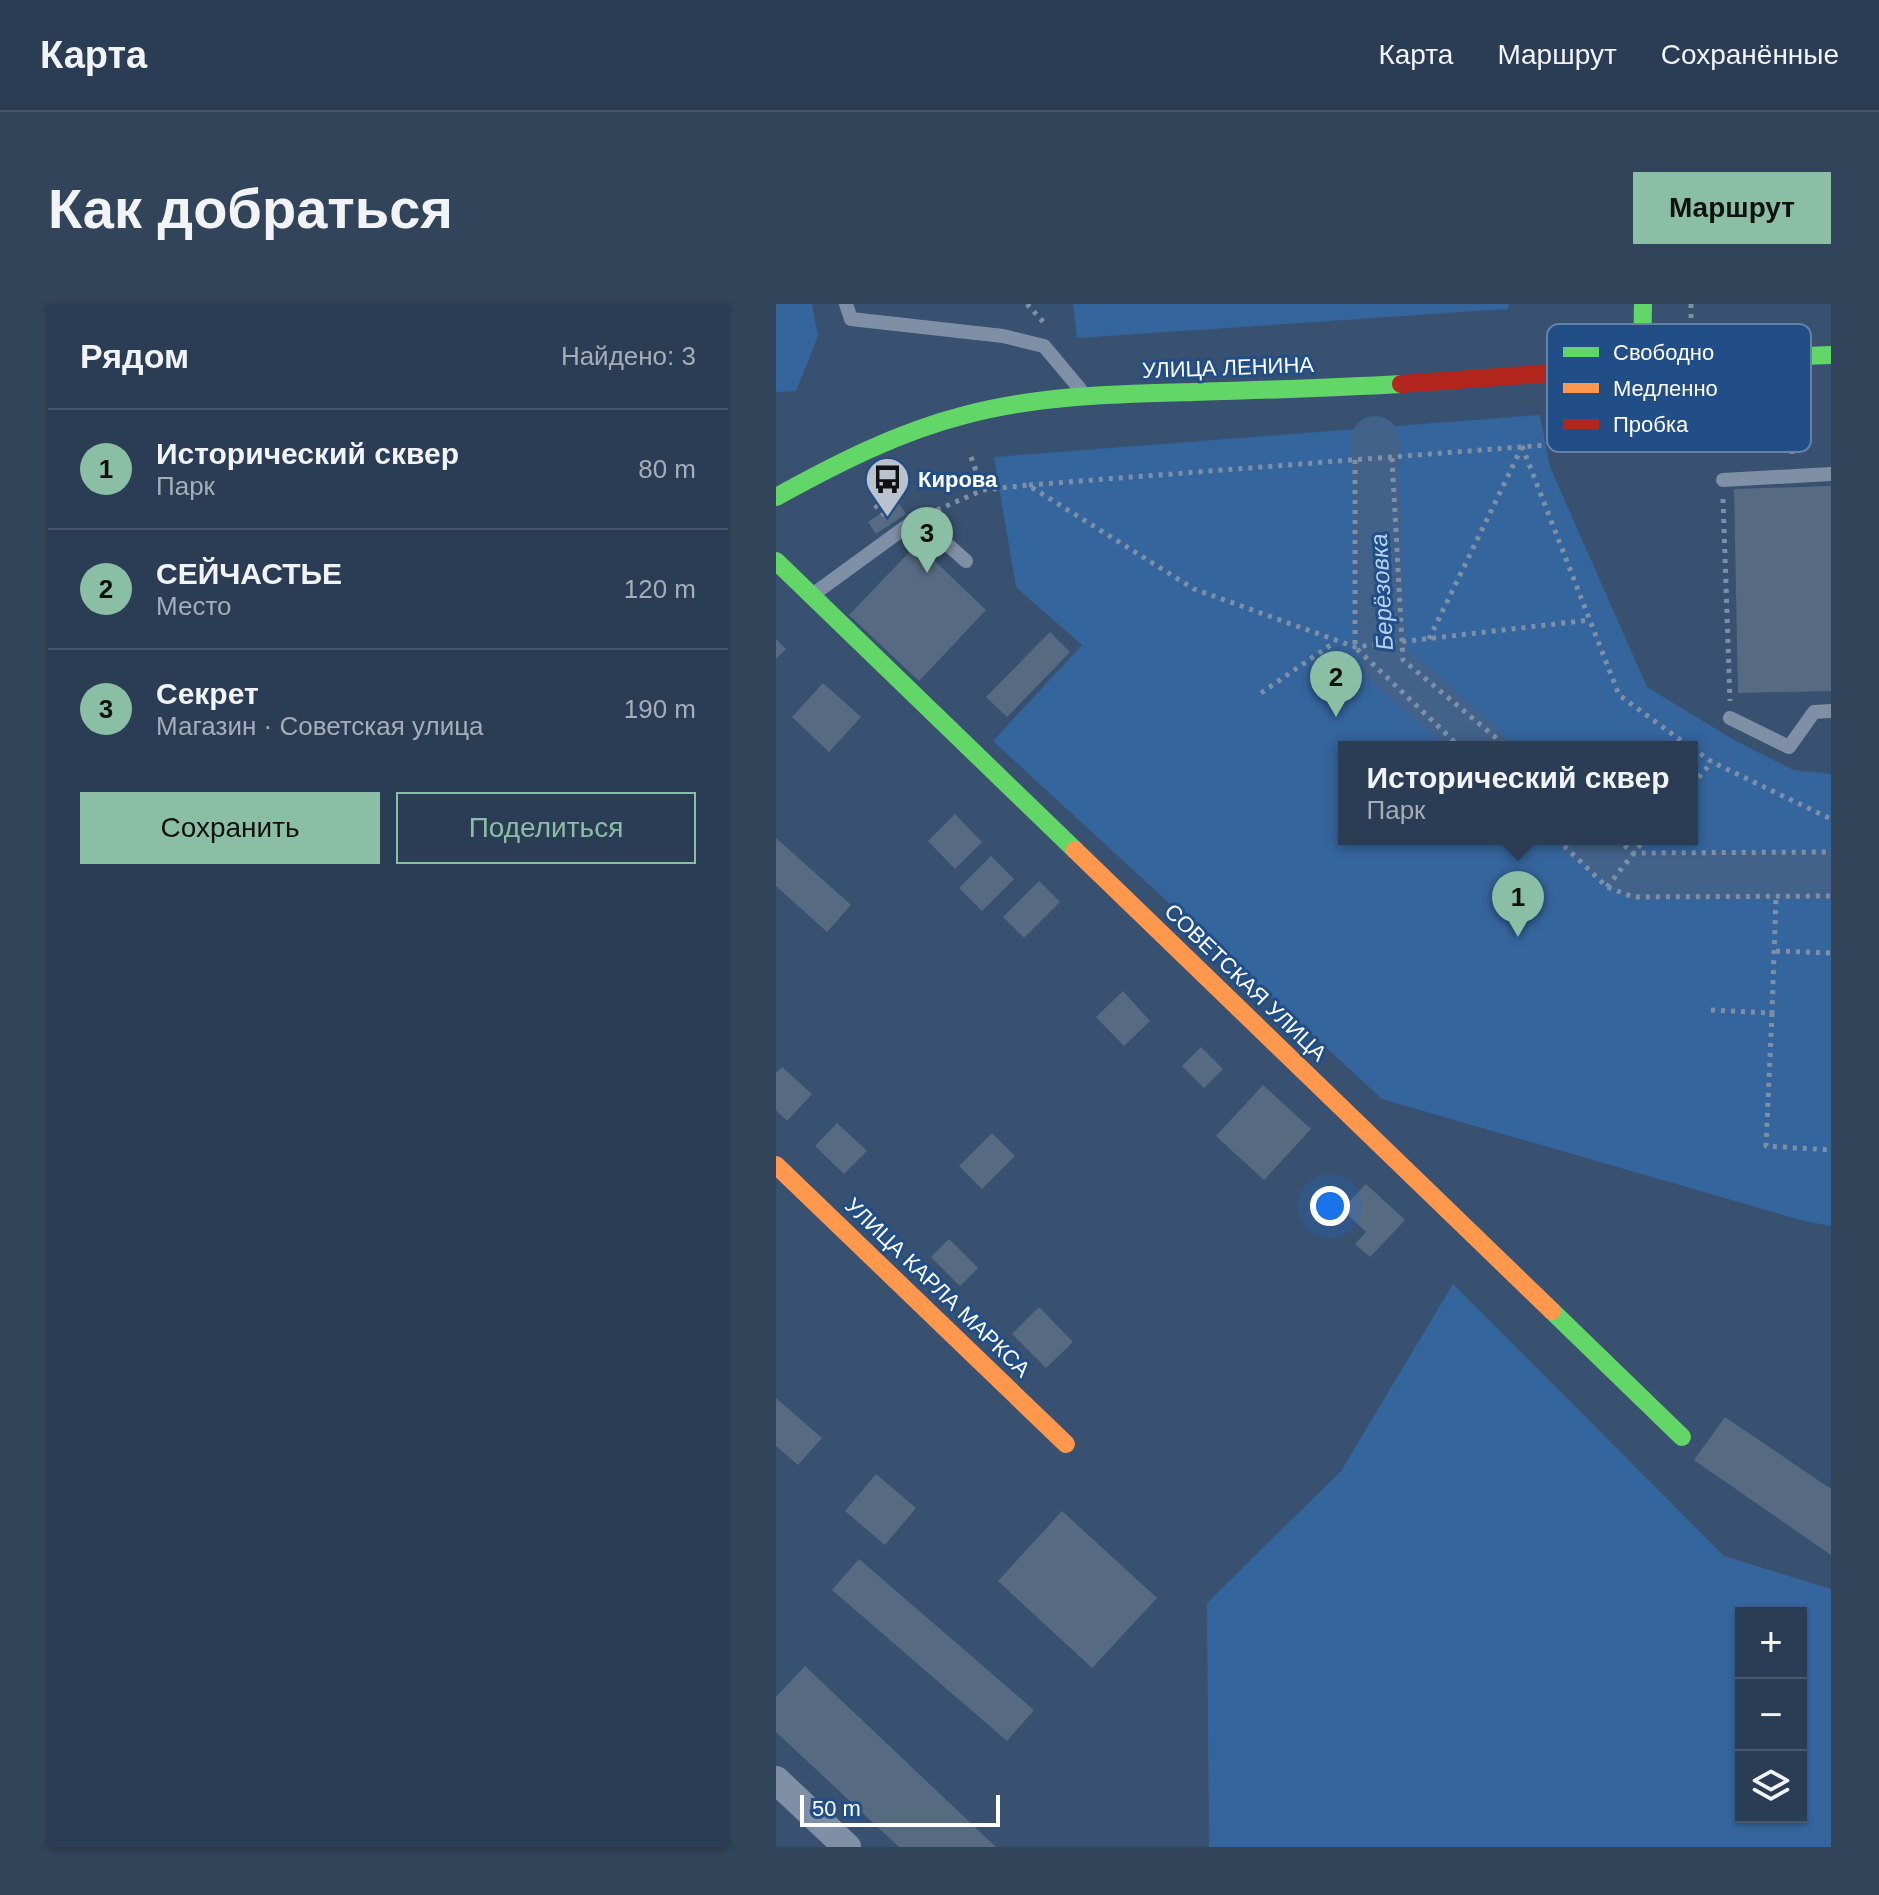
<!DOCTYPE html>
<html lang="ru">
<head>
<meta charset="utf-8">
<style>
  body { margin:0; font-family:Arial,sans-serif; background:#32445a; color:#f1f3f6 }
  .controls { position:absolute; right:24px; bottom:24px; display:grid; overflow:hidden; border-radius:0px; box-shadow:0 2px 6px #0004 }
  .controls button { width:72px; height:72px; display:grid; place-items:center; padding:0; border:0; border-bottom:2px solid #46566b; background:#2a3d54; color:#f1f3f6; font:40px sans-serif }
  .scale { position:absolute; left:24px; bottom:20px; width:200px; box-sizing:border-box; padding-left:8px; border:4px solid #fff; border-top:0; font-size:22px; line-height:28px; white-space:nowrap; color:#fff; -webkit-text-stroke:6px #214e87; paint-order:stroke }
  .you { position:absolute; left:554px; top:902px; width:28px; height:28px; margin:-20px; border:6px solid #fff; border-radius:50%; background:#1a73e8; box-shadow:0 0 0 12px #1a73e833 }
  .badge { display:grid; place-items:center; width:52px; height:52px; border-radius:50%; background:#8abfa5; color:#111; font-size:26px; font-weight:700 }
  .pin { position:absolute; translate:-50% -66px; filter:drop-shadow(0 2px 4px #0008) }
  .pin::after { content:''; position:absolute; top:42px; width:28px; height:24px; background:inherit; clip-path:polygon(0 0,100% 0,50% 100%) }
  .popup { position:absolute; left:562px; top:437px; width:360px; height:104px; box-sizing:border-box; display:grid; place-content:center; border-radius:0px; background:#2a3d54; filter:drop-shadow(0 2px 6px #0005); font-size:26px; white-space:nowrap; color:#a5aeb8 }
  .popup b { font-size:30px; color:#f1f3f6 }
  .popup::after { content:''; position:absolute; left:50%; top:100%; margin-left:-16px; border:16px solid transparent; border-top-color:#2a3d54 }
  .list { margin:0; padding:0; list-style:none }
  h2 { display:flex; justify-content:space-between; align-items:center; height:104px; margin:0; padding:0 32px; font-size:34px }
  h2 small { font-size:26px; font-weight:400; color:#a5aeb8 }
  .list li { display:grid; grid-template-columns:52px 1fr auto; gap:24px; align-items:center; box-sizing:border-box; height:120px; padding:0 32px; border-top:2px solid #46566b }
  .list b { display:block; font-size:30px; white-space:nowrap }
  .list p { margin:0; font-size:26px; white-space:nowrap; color:#a5aeb8 }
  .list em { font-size:26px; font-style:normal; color:#a5aeb8 }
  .actions { display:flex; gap:16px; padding:24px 32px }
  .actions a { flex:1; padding:18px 0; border:2px solid #8abfa5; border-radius:0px; text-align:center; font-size:28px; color:#8abfa5 }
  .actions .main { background:#8abfa5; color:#111 }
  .icon { flex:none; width:44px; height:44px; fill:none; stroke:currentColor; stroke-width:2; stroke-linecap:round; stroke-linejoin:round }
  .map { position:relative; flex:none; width:1055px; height:1543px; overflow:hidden; border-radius:0px }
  header { display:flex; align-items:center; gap:48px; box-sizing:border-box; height:112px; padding:0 40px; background:#2a3d54; border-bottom:2px solid #46566b }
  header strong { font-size:38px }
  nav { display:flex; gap:44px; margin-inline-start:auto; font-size:28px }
  .intro { display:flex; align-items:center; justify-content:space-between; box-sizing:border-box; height:192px; padding:0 48px }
  h1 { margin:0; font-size:56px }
  .button { padding:20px 36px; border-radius:0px; background:#8abfa5; color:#111; font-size:28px; font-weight:700 }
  main { display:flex; gap:48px; padding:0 48px }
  aside { flex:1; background:#2a3d54; border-radius:0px; box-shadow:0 2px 6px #0004 }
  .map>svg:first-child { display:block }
</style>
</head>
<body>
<header>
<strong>Карта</strong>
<nav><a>Карта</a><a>Маршрут</a><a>Сохранённые</a></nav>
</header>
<div class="intro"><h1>Как добраться</h1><a class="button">Маршрут</a></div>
<main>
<aside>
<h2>Рядом<small>Найдено: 3</small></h2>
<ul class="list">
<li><span class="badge">1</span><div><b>Исторический сквер</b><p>Парк</p></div><em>80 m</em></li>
<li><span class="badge">2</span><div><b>СЕЙЧАСТЬЕ</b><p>Место</p></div><em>120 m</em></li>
<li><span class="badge">3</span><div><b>Секрет</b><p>Магазин · Советская улица</p></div><em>190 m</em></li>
</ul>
<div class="actions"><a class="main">Сохранить</a><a>Поделиться</a></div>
</aside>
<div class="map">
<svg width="1055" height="1543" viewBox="0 0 1055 1543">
  <rect width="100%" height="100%" fill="#385170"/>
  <g fill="#35659d" fill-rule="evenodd">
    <polygon points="0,0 36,0 42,32 20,87 0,88"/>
    <polygon points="297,0 733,0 732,5 301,34"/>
    <path d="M764,111L774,163L871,383L958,436L1017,466L1055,470V922L1028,917L606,795L217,437L306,341L240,283L218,153ZM568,443H916V535H568Z"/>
    <path d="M677,980L948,1252L1055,1285V1543H433L431,1299L565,1167ZM965,1309H1025V1513H965Z"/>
  </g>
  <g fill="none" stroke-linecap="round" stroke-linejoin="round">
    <g stroke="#42628a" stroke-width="48">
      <polyline points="599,136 604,318 609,357 707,443"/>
      <polyline points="812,535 862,572 1055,571"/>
    </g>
  </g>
  <g fill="#566a82">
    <polygon points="1055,182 1055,387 962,389 958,185"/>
    <polygon points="122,198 130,210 100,230 92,218"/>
    <polygon points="141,240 210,306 143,377 73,311"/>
    <polygon points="274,328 294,348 231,413 210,393"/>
    <polygon points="0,335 10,345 0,355"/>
    <polygon points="47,379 85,413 53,448 16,413"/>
    <polygon points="179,510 206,538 179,565 152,537"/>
    <polygon points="0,534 75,601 51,628 0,582"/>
    <polygon points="215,552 238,575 206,607 183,584"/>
    <polygon points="263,577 284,598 248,634 227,613"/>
    <polygon points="347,687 374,717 348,742 320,713"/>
    <polygon points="425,743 447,765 428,784 406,762"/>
    <polygon points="6,763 36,790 11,817 0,806 0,769"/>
    <polygon points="487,781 535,825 488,876 440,832"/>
    <polygon points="61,819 91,847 68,870 39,842"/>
    <polygon points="216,829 239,852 206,885 183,862"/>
    <polygon points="590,880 629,916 594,953 579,940 590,928 566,905"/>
    <polygon points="173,935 202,964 184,982 155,953"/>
    <polygon points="263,1003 297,1038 270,1064 236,1030"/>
    <polygon points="0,1094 46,1134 22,1161 0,1142"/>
    <polygon points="949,1113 1055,1185 1055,1251 918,1156"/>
    <polygon points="100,1170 140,1204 109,1241 69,1207"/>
    <polygon points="286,1207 381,1294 316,1364 222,1277"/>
    <polygon points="83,1255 258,1406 231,1437 56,1286"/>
    <polygon points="29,1362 220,1543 123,1543 0,1428 0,1393"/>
  </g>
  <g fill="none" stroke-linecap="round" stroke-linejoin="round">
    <g stroke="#7f90a6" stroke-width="5" stroke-dasharray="4 6" stroke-linecap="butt">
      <polyline points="251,0 271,22"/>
      <polyline points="915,0 915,26"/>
      <polyline points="917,88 918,107"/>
      <polyline points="1015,106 1016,153"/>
      <polyline points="746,142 843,391 914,443"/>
      <polyline points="195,153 207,186"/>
      <polyline points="616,154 627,356 731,443"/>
      <polyline points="579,156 579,343 684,443"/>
      <polyline points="253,181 770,141 782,131 786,106"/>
      <polyline points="947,195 954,397"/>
      <polyline points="99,201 110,213"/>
      <polyline points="161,206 207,186 252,181 418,285 579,343 814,316"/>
      <polyline points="653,335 746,143"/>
      <polyline points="485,389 559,338"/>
      <polyline points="916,444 936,458 1055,515"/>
      <polyline points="916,481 936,458"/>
      <polyline points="781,535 831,583 857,593 1055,592"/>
      <polyline points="841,535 857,549 1055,548"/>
      <polyline points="831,583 869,535"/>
      <polyline points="1000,647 1055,649"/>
      <polyline points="935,706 996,709 1000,592"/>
      <polyline points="996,709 990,842 1055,846"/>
    </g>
    <g stroke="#7f90a6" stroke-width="14">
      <polyline points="70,0 75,15 227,32 268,42 304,85"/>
      <polyline points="947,176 1055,170"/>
      <polyline points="39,289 142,214 190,257"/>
      <polyline points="954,414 1013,443 1038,408 1055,407"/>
    </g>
    <polyline stroke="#7f90a6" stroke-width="28" points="0,1476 71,1543"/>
    <g stroke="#63d668" stroke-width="18">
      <polyline points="867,0 866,58 1055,51"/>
      <path d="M0,193C60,160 122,128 189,111C264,91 342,90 418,88C487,86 556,84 625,80"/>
      <polyline points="0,257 299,546"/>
      <polyline points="776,1007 906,1133"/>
    </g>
    <g stroke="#ff974d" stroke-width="18">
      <polyline points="299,546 776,1007"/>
      <polyline points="0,861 290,1140"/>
    </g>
    <polyline stroke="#b3261e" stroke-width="18" points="625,80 764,70 866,58"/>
  </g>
  <defs>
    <symbol id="bus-pin" viewBox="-11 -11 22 30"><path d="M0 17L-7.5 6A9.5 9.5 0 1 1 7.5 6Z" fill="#b9c2cd" stroke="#214e87"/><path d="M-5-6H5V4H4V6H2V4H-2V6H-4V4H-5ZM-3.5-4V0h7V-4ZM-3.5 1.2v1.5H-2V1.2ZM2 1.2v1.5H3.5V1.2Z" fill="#111"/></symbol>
  </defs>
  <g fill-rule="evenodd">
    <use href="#bus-pin" x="86" y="150" width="51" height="69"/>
  </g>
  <g text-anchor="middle" stroke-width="6" stroke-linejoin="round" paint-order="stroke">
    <g font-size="22" fill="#fff" stroke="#214e87">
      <text transform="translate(452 63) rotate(-2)" y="8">УЛИЦА ЛЕНИНА</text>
      <text transform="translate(470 678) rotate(44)" y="8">СОВЕТСКАЯ УЛИЦА</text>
      <text transform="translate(162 983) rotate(44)" y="8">УЛИЦА КАРЛА МАРКСА</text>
    </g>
    <g font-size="22" font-weight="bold" fill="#fff" stroke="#214e87" text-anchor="start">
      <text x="142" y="183">Кирова</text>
    </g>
    <g font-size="24" font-style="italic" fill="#b6d1f1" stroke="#214e87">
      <text transform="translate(606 288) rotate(-93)" y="8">Берёзовка</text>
    </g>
  </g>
  <rect x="771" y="20" width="264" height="128" rx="12" fill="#214e87" stroke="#6483ab" stroke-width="2"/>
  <rect x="787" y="43" width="36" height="10" fill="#63d668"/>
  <rect x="787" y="79" width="36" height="10" fill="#ff974d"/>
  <rect x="787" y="115" width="36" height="10" fill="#b3261e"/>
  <g font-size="22" fill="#fff">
    <text x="837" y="56">Свободно</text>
    <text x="837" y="92">Медленно</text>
    <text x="837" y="128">Пробка</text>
  </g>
</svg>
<div class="controls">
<button>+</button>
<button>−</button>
<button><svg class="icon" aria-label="layers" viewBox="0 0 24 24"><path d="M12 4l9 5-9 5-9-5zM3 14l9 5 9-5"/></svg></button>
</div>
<div class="scale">50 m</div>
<div class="you"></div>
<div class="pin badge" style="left:742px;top:633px">1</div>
<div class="popup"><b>Исторический сквер</b>Парк</div>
<div class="pin badge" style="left:560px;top:413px">2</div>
<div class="pin badge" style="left:151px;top:269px">3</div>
</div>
</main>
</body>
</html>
